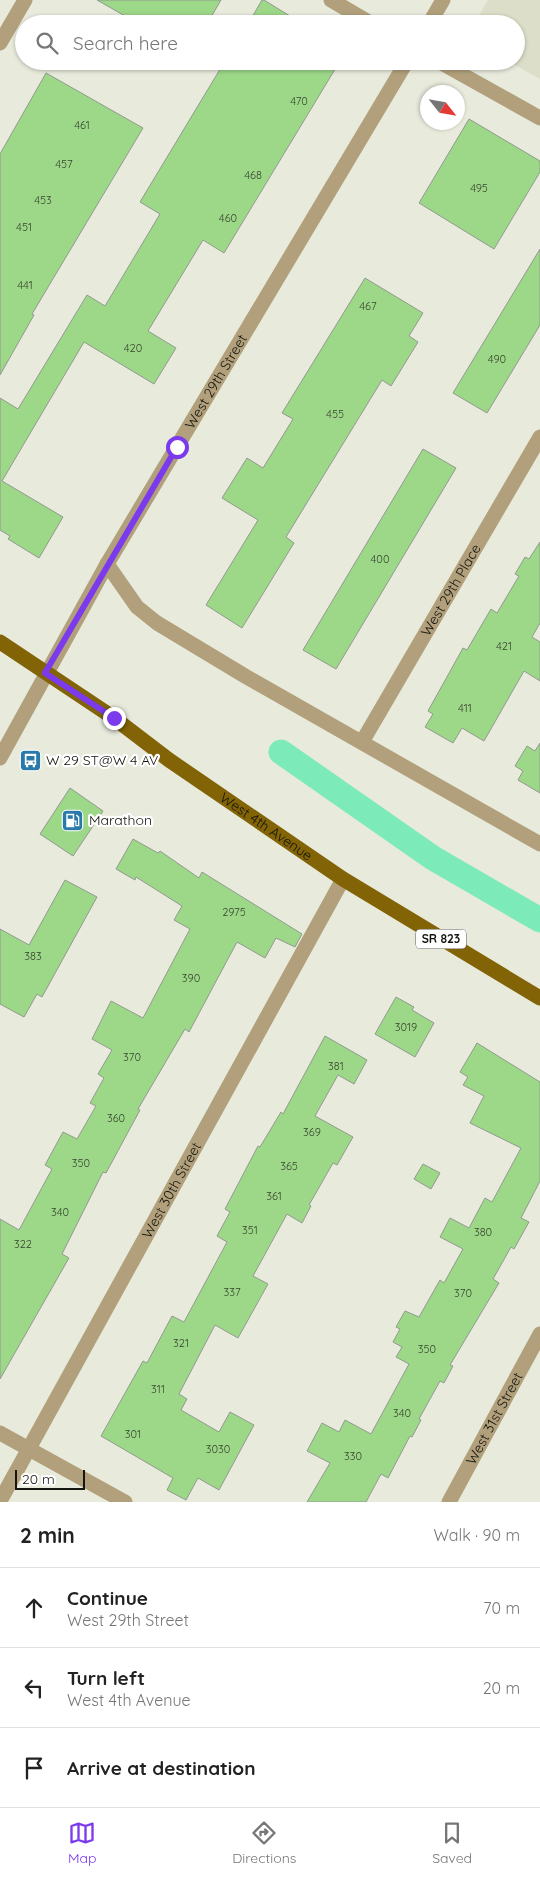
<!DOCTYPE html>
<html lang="en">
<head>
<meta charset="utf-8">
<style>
  body { margin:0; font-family:Quicksand,sans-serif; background:#f6f6f6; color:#222 }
  .compass { position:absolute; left:420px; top:85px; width:45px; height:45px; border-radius:50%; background:#fff; box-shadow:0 1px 4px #0004; rotate:121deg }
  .scale { position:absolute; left:15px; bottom:12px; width:70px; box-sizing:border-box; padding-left:5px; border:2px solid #151611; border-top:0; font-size:14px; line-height:18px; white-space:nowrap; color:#151611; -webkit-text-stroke:4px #fff; paint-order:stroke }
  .stop { position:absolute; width:15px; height:15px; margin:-11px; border:4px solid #7c3aed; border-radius:50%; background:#fff }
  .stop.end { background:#7c3aed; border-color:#fff; box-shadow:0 1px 5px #0008 }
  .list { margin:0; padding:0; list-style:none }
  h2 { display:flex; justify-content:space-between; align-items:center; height:65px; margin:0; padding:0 20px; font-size:21px }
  h2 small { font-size:16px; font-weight:400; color:#767676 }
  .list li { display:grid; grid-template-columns:32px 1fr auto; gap:15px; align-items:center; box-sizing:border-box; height:80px; padding:0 20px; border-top:1px solid #e0e0e0 }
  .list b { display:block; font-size:19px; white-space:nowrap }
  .list p { margin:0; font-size:16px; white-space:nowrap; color:#767676 }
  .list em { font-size:16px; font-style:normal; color:#767676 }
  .icon { flex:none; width:28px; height:28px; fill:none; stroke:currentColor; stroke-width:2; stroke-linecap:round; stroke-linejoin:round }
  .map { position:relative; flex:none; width:540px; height:1502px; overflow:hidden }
  .search { position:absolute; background:#fff; box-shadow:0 1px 4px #0004; left:15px; right:15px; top:15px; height:55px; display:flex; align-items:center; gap:12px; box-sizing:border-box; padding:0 18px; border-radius:28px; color:#767676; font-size:19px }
  .sheet { height:305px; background:#fff }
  nav { display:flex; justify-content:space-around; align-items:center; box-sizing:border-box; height:70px; border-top:1px solid #e0e0e0; background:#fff; font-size:14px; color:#767676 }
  nav a { display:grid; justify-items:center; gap:2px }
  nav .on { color:#7c3aed }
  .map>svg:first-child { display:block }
</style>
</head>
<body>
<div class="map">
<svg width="540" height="1502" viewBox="0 0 540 1502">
  <rect width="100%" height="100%" fill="#e8eadc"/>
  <polygon fill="#dcdec9" points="488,0 540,0 540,79 508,61 516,61 516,24 474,24"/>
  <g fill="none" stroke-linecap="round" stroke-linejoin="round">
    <polyline stroke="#7deaba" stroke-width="25" points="281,752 433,858 540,920"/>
  </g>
  <g fill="#9dd788" stroke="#929a90">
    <polygon points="97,0 221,0 207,24 139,24"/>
    <polygon points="262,0 264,0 303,24 248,24"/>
    <polygon points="225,61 340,61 224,253 203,240 148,331 176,348 154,384 84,342 2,481 63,517 39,558 8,539 10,536 0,530 0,398 18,409 87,295 105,306 160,214 140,202"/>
    <polygon points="46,73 143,128 32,314 34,315 0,375 0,154"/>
    <polygon points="469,119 540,161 540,172 494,249 419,203"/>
    <polygon points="540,249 540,325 487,413 453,393"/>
    <polygon points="365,278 423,313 409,336 418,342 391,386 382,380 286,537 294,543 242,628 206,605 258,520 222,498 247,458 263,468 293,419 282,413"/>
    <polygon points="423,449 456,468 336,669 303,650"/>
    <polygon points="540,542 540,623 532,637 540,642 540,681 524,671 484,741 462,728 453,743 425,727 433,714 428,711 463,648 467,650 491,609 497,613 519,576 515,574 525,557 529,559"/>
    <polygon points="540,743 540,793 518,780 523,771 515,766 527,746 535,751"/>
    <polygon points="70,788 103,811 73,856 40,834"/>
    <polygon points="133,839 158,853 160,851 199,878 202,872 302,934 295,947 276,938 265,958 237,942 189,1032 185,1029 138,1109 140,1110 106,1173 103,1172 62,1254 69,1258 0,1379 0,1219 19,1230 52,1169 45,1165 63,1132 77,1139 96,1106 90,1103 104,1078 98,1074 112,1050 92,1039 111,1001 143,1018 190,929 174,920 182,906 136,877 135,880 116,869"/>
    <polygon points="65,880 97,897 42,997 37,994 24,1017 0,1004 0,929 29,945"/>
    <polygon points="396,997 414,1007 412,1010 434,1023 415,1057 375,1034"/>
    <polygon points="325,1036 367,1060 354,1084 338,1075 315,1116 353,1137 337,1165 333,1163 309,1205 311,1206 302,1223 287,1214 253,1276 268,1284 238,1338 215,1325 179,1394 187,1399 181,1410 219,1432 230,1412 254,1425 219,1490 198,1478 186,1500 167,1490 173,1478 101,1436 143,1361 147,1363 172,1316 184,1322 227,1242 217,1236 230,1212 225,1209 258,1146 260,1147 281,1112 283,1114"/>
    <polygon points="477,1043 540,1082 540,1181 521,1218 529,1222 514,1249 511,1247 493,1279 499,1283 450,1365 453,1366 444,1383 440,1381 419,1419 421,1420 412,1437 410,1436 388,1478 381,1474 366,1502 307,1502 330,1463 307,1451 322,1423 339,1432 345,1420 371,1434 409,1364 396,1357 402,1347 393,1342 400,1329 396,1327 405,1311 419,1317 440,1280 444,1283 463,1249 440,1237 450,1218 469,1228 485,1198 492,1202 521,1148 470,1123 484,1096 463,1085 468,1077 460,1072"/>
    <polygon points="423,1164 440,1173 431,1189 414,1179"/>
  </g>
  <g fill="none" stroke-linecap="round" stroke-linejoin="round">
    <g stroke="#b1a07b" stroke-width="15">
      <polyline points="331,0 372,24"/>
      <polyline points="0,43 25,0"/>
      <polyline points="438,61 540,118"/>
      <polyline points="107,564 137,607 157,623 245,676 540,844"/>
      <path id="s1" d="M362,742L540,437"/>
      <polyline points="0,1433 125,1502"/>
      <path id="s2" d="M0,1501L343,879"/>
      <path id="s3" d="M449,1502L540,1334"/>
    </g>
    <g stroke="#b1a07b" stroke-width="15">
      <polyline points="429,24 443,0"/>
      <path id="s4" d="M0,758L107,564L407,61"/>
    </g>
    <path stroke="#826305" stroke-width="15" id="s5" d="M0,642L114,718L169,760L343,879L540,998"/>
  </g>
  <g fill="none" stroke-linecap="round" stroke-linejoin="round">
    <polyline stroke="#7c3aed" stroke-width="6" points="114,718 45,673 177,447"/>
  </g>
  <defs>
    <symbol id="bus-square" viewBox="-11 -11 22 22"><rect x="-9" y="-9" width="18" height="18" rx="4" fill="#2979aa" stroke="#fff"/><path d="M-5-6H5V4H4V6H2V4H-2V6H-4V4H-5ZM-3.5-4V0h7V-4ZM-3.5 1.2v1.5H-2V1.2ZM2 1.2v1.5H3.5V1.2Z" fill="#fff"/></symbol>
    <symbol id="fuel-square" viewBox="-11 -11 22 22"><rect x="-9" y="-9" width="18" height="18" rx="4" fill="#2979aa" stroke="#fff"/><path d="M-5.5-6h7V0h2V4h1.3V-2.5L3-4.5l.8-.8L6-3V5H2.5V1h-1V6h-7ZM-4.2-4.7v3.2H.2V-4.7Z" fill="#fff"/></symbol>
  </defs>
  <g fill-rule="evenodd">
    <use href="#bus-square" x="18" y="748" width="25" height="25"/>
    <use href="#fuel-square" x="60" y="808" width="25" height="25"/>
  </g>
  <g text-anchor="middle" stroke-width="4.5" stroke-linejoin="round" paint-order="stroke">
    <g font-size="11" fill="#37462f">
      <text x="299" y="105">470</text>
      <text x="82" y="129">461</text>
      <text x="64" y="168">457</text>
      <text x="253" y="179">468</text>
      <text x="479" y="192">495</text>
      <text x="43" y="204">453</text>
      <text x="228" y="222">460</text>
      <text x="24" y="231">451</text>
      <text x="25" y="289">441</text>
      <text x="368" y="310">467</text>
      <text x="133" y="352">420</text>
      <text x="497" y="363">490</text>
      <text x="335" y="418">455</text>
      <text x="380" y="563">400</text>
      <text x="504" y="650">421</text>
      <text x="465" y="712">411</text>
      <text x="234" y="916">2975</text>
      <text x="33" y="960">383</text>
      <text x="191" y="982">390</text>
      <text x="406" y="1031">3019</text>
      <text x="132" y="1061">370</text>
      <text x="336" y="1070">381</text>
      <text x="116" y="1122">360</text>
      <text x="312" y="1136">369</text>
      <text x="81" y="1167">350</text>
      <text x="289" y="1170">365</text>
      <text x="274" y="1200">361</text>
      <text x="60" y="1216">340</text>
      <text x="250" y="1234">351</text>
      <text x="483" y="1236">380</text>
      <text x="23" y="1248">322</text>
      <text x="232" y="1296">337</text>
      <text x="463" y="1297">370</text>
      <text x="181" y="1347">321</text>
      <text x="427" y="1353">350</text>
      <text x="158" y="1393">311</text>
      <text x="402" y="1417">340</text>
      <text x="133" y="1438">301</text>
      <text x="218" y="1453">3030</text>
      <text x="353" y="1460">330</text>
    </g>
    <rect fill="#fff" stroke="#5b5c58" stroke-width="1" x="416" y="929.5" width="50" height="19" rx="4"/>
    <g font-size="12" font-weight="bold" fill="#151611">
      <text x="441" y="943">SR 823</text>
    </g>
    <g font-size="14" fill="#151611" stroke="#fff">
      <text dy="5" stroke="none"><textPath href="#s4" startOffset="434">West 29th Street</textPath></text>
      <text dy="5" stroke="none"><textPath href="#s1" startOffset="176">West 29th Place</textPath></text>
      <text dy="5" stroke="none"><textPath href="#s5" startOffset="324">West 4th Avenue</textPath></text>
      <text dy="5" stroke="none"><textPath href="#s2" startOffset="355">West 30th Street</textPath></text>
      <text dy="5" stroke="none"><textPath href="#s3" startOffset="95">West 31st Street</textPath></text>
    </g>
    <g font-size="14" fill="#151611" stroke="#fff" text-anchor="start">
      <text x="46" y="765">W 29 ST@W 4 AV</text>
      <text x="89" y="825">Marathon</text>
    </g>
  </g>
</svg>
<svg class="compass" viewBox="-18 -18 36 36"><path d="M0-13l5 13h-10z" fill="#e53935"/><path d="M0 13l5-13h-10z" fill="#767676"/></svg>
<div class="scale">20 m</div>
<div class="stop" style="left:177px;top:447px"></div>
<div class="stop end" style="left:114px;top:718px"></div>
<div class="search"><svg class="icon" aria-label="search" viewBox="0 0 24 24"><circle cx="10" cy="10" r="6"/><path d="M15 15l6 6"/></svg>Search here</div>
</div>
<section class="sheet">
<h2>2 min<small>Walk · 90 m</small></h2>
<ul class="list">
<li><svg class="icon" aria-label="ahead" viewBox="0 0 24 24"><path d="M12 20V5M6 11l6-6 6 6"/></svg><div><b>Continue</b><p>West 29th Street</p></div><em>70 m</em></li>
<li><svg class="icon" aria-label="left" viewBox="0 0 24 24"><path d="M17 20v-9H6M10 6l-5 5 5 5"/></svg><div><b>Turn left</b><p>West 4th Avenue</p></div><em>20 m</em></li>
<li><svg class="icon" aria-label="arrive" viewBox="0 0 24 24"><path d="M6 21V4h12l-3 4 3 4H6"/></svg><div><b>Arrive at destination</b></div></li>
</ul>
</section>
<nav>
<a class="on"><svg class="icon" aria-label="map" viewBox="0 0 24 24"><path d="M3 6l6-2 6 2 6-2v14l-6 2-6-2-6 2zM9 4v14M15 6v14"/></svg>Map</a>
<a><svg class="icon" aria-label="directions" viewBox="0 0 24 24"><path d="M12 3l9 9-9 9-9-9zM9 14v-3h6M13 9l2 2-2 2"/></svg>Directions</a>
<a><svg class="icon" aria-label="saved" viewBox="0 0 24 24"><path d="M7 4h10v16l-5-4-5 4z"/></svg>Saved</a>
</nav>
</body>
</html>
